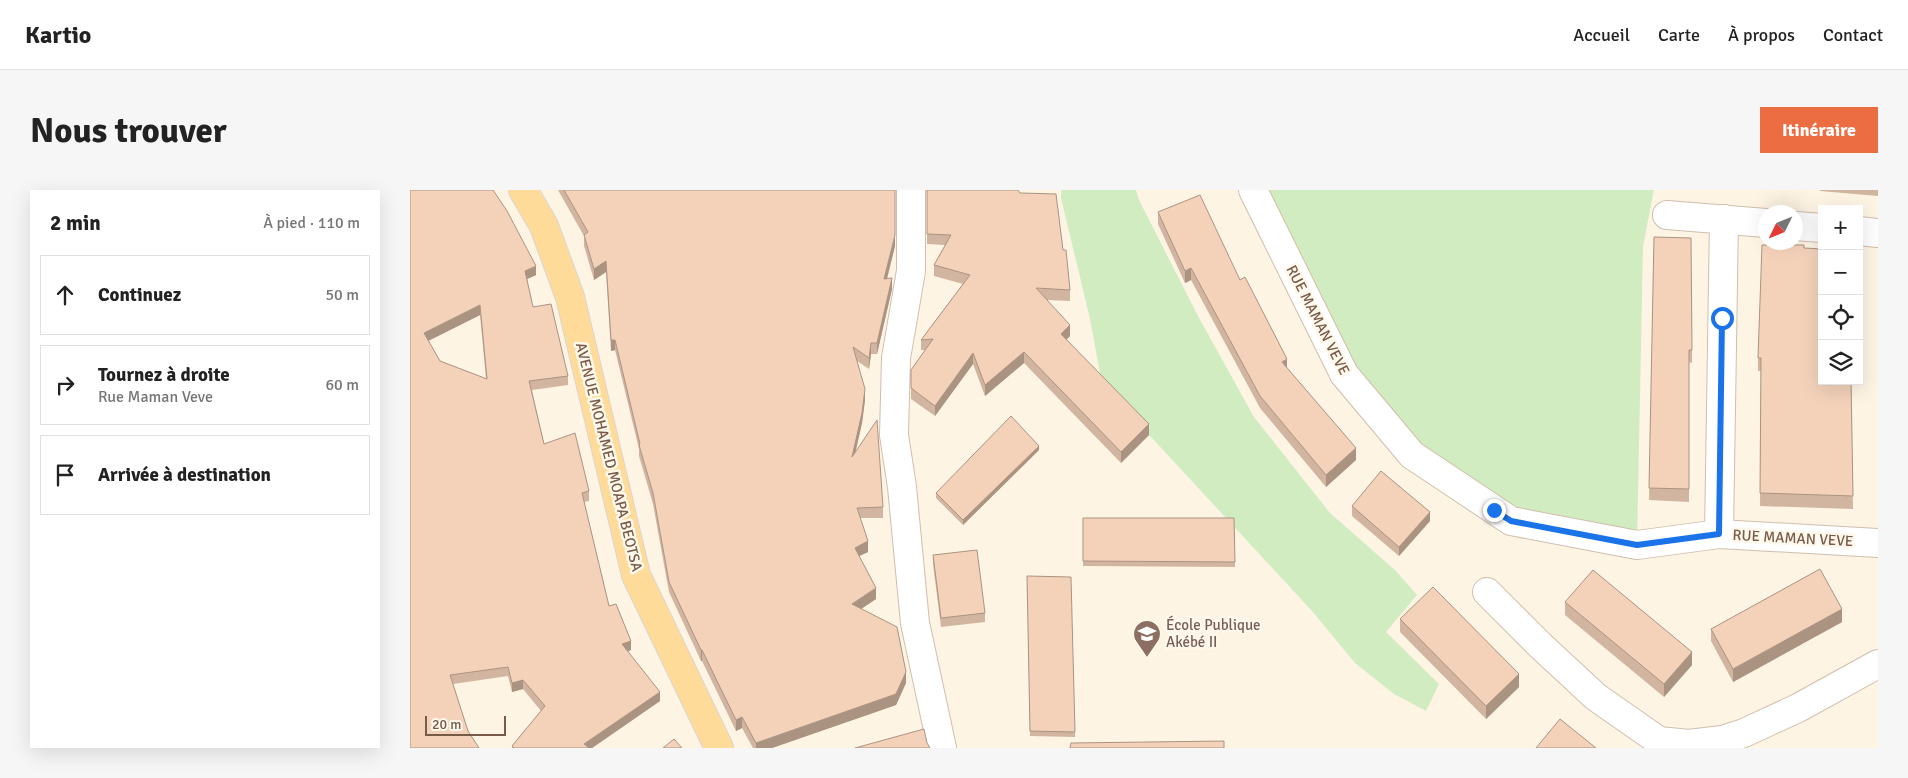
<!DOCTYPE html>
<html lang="fr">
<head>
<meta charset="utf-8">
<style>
  body { margin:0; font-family:Signika,sans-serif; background:#f6f6f6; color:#222 }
  .controls { position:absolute; right:15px; top:15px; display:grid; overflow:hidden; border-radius:0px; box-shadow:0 5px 20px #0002 }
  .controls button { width:45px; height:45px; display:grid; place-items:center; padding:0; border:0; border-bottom:1px solid #e0e0e0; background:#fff; color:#222; font:25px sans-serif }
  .compass { position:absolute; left:1348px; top:15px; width:45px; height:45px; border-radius:50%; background:#fff; box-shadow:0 5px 20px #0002; rotate:227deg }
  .scale { position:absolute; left:15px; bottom:12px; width:81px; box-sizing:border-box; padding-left:5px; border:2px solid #775a48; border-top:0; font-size:14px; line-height:18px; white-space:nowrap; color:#775a48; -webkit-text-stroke:4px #fff8eb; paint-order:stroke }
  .stop { position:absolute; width:15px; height:15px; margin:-11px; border:4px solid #1a73e8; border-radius:50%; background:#fff }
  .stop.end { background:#1a73e8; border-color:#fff; box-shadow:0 1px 5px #0008 }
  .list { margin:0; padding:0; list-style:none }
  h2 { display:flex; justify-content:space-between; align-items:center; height:65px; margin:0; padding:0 20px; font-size:21px }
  h2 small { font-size:16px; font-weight:400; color:#767676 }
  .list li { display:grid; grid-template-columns:32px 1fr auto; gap:15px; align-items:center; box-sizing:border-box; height:80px; margin:0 10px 10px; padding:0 10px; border:1px solid #e0e0e0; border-radius:0px }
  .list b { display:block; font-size:19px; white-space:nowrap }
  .list p { margin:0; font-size:16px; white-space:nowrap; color:#767676 }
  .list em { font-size:16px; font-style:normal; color:#767676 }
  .icon { flex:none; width:28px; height:28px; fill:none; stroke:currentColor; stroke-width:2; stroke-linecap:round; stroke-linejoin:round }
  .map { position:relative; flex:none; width:1468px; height:558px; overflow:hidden; border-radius:0px }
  header { display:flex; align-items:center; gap:30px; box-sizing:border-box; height:70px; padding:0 25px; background:#fff; border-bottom:1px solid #e0e0e0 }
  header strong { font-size:24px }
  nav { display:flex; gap:28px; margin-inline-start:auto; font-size:18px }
  .intro { display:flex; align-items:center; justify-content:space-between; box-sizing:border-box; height:120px; padding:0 30px }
  h1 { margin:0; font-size:35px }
  .button { padding:12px 22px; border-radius:0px; background:#ed6d43; color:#fff; font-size:18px; font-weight:700 }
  main { display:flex; gap:30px; padding:0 30px }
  aside { flex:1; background:#fff; border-radius:0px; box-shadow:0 5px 20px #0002 }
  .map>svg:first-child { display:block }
</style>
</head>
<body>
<header>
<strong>Kartio</strong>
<nav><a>Accueil</a><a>Carte</a><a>À propos</a><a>Contact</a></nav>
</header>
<div class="intro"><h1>Nous trouver</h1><a class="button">Itinéraire</a></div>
<main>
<aside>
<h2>2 min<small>À pied · 110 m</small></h2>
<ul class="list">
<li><svg class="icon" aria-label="ahead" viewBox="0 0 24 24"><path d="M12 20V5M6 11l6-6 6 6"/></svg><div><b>Continuez</b></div><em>50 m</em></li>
<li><svg class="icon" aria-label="right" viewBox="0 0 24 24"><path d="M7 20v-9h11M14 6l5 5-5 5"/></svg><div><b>Tournez à droite</b><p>Rue Maman Veve</p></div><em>60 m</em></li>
<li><svg class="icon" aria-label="arrive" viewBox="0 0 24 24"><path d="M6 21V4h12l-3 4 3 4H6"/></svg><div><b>Arrivée à destination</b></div></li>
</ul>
</aside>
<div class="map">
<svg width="1468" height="558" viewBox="0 0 1468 558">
  <rect width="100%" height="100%" fill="#fdf4e4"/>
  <g fill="#d2ecc1">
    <polygon points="651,0 726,0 729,10 788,126 844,227 920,323 985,380 1007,405 976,442 1029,494 1016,521 984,504 945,473 902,421 692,194 680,129 651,8"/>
    <polygon points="843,0 1244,0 1233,56 1227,355 1101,331 1002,265 934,184"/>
  </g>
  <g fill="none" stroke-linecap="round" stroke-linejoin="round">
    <defs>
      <g id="minor">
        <polyline points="501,0 501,81 486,168 484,245 492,297 505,433 532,558"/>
        <polyline points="843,0 934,184 1002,265 1101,331 1227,355 1309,344 1468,353"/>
        <polyline points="1257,25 1356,33"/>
        <polyline points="1386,36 1412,38"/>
        <polyline points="1449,41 1468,43"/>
        <polyline points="1309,344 1314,29"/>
        <polyline points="1077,402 1131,456 1186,507 1249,551 1279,554 1312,550 1334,543 1388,518 1468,474"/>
      </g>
      <polyline id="major" points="113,0 134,36 160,107 226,385 309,558"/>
    </defs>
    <use href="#minor" stroke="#d1beac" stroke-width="30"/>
    <use href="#major" stroke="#dcd4cf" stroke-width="30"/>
    <use href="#minor" stroke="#fff" stroke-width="28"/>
    <use href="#major" stroke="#ffdb99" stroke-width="28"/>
  </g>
  <g fill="#d2b5a0" fill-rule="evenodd">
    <path d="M0,0L126,85L117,89L123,117L158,186V195L122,200L134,254L179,301V311L174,312L199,416L221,460L218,461L250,511L182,558H102V556L131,521L113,499L102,502L98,486L43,494L58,541L0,558ZM70,125L76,189L30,171L18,151Z"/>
    <polygon points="148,0 485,0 485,56 477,89 482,99 467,164 461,164 459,179 447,171 455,210 452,233 445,262 473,317 473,328 450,328 458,362 449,366 466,409 451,419 496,493 486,515 362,558 343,558 332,538 326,541 292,471 291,471 259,402 243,314 229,266 229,259 205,160 201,161 196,82 184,90 174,56 174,46"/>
    <polygon points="517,0 610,3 653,60 660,100 660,111 637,110 660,146 656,150 739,245 711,273 614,173 575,206 563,174 525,226 501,209 501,180 515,160 511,160 511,150 553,94 524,86 524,75 535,55 517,54"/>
    <polygon points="1410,0 1468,0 1468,6 1410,1"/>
    <polygon points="748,22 830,90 877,178 946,270 916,297 850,218 781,90 775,93 748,34"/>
    <polygon points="1244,47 1282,160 1282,173 1279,172 1279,312 1239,310"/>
    <polygon points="1394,58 1441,191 1443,319 1350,316 1351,181 1348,181 1348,168"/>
    <polygon points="629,260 553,335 526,308 526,303"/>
    <polygon points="942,316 1020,331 989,366 942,326"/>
    <polygon points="673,328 824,328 825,377 673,376"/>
    <polygon points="523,365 575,423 575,432 531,437 523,374"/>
    <polygon points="617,386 665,542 665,547 620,546"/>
    <polygon points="1155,412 1282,475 1254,507 1155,425"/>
    <polygon points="990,429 1109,497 1076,529 990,442"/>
    <polygon points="1432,432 1323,492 1301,451 1301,439"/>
  </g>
  <g fill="#ab9382">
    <polygon points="485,45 485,56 474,100 474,89"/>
    <polygon points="196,71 196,82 184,90 184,79"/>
    <polygon points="126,76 126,85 115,90 115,81"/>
    <polygon points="781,78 781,90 775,93 775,81"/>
    <polygon points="482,88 482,99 467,164 467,153"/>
    <polygon points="70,115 70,125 14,153 14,143"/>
    <polygon points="660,135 660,146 651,155 651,144"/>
    <polygon points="201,150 205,150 205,160 201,161"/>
    <polygon points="461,153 461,164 459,179 459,168"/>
    <polygon points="614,162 614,173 575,206 575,195"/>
    <polygon points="563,163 563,174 525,226 525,216"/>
    <polygon points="877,169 877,181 872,172"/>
    <polygon points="455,199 455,210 452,233 442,278 442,267"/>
    <polygon points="739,234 739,245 711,273 711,262"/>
    <polygon points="629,256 629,260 553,335 553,330"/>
    <polygon points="946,258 946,270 916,297 916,285"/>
    <polygon points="1020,322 1020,331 989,366 989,357"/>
    <polygon points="458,351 458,362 445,368 445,358"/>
    <polygon points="466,398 466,409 442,425 442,414"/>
    <polygon points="1432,419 1432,432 1323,492 1323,479"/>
    <polygon points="221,451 221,460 212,464 212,454"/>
    <rect x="291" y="460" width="1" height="11"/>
    <polygon points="1282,462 1282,475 1254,507 1254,494"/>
    <polygon points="496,482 496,493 486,515 362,558 346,558 346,553"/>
    <polygon points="1109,484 1109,497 1076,529 1076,516"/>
    <polygon points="113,490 113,499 102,502 102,493"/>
    <polygon points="250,502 250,511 182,558 174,558 174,554"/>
    <polygon points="332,527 332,538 326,541 326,530"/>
  </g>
  <g fill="#f4d2ba" stroke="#ab9382" fill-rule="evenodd">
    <path d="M0,0H83L97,21L126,76L115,81L123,117L141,114L158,186L119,191L134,254L165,243L179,301L172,303L199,416L206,414L221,451L212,454L250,502L174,554L179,558H104L102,556L135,516L113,490L102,493L98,477L40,485L58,541L69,558H0ZM70,115L77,189L30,171L14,143Z"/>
    <polygon points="154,0 485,0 485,45 474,89 482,88 467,153 461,153 459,168 443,157 455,199 452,223 442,267 467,230 473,317 447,318 458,351 445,358 466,398 442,414 487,437 496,482 486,504 346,553 332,527 326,530 292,460 291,460 259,392 243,303 229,255 230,254 205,150 201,150 196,71 184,79 174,45 178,42"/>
    <polygon points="517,0 608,0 610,3 646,4 653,60 656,60 660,100 626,98 660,135 651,144 739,234 711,262 614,162 575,195 563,163 525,216 501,198 501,180 523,149 511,150 560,85 524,75 541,45 517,44"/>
    <polygon points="790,5 830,90 835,87 877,169 872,172 946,258 916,285 850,206 781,78 775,81 748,22"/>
    <polygon points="1244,47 1281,48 1282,160 1279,160 1279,299 1239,298"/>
    <polygon points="1352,55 1394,55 1394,58 1412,59 1412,191 1441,191 1443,306 1350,303 1351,168 1348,168"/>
    <polygon points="601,226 629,256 553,330 526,303"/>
    <polygon points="971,281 1020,322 989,357 942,316"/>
    <polygon points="673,328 824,328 825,372 673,371"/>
    <polygon points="567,360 575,423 531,428 523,365"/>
    <polygon points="1410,379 1432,419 1323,479 1301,439"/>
    <polygon points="1183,380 1282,462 1254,494 1155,412"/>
    <polygon points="617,386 661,387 665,542 620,541"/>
    <polygon points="1023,397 1109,484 1076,516 990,429"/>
    <polygon points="1150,529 1186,558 1126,558"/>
    <polygon points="514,539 517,553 520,558 445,558"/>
    <polygon points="264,549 272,558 253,558"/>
    <polygon points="814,551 814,558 660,558 661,553"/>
  </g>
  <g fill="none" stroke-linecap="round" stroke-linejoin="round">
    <polyline stroke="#1a73e8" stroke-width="6" points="1084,320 1101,331 1227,355 1309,344 1312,128"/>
  </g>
  <defs>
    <symbol id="school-pin" viewBox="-11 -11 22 30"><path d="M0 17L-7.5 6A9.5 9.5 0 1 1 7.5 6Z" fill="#8d6e63" stroke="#fff8eb"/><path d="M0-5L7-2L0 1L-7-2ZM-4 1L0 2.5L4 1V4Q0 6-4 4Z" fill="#fff"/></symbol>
  </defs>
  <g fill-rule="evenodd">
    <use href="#school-pin" x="721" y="428" width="32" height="43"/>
  </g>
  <g text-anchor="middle" stroke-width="5" stroke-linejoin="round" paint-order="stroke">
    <g font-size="15" fill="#775a48" stroke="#fff8eb">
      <text transform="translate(908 130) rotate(63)" y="5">RUE MAMAN VEVE</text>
      <text transform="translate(199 267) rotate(76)" y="5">AVENUE MOHAMED MOAPA BEOTSA</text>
      <text transform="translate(1383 348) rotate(3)" y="5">RUE MAMAN VEVE</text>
    </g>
    <g font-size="15" fill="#785e54" stroke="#fff8eb" text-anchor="start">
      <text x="756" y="440">École Publique<tspan x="756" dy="17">Akébé II</tspan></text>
    </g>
  </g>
</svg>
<div class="controls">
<button>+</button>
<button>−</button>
<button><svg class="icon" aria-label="locate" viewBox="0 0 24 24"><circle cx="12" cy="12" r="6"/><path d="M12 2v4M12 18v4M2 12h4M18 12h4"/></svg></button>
<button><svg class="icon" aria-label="layers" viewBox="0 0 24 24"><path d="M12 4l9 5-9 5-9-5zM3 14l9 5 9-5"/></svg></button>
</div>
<svg class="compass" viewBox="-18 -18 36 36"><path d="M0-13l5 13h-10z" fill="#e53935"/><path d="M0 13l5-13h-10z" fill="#767676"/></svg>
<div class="scale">20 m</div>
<div class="stop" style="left:1312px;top:128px"></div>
<div class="stop end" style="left:1084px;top:320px"></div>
</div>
</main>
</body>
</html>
